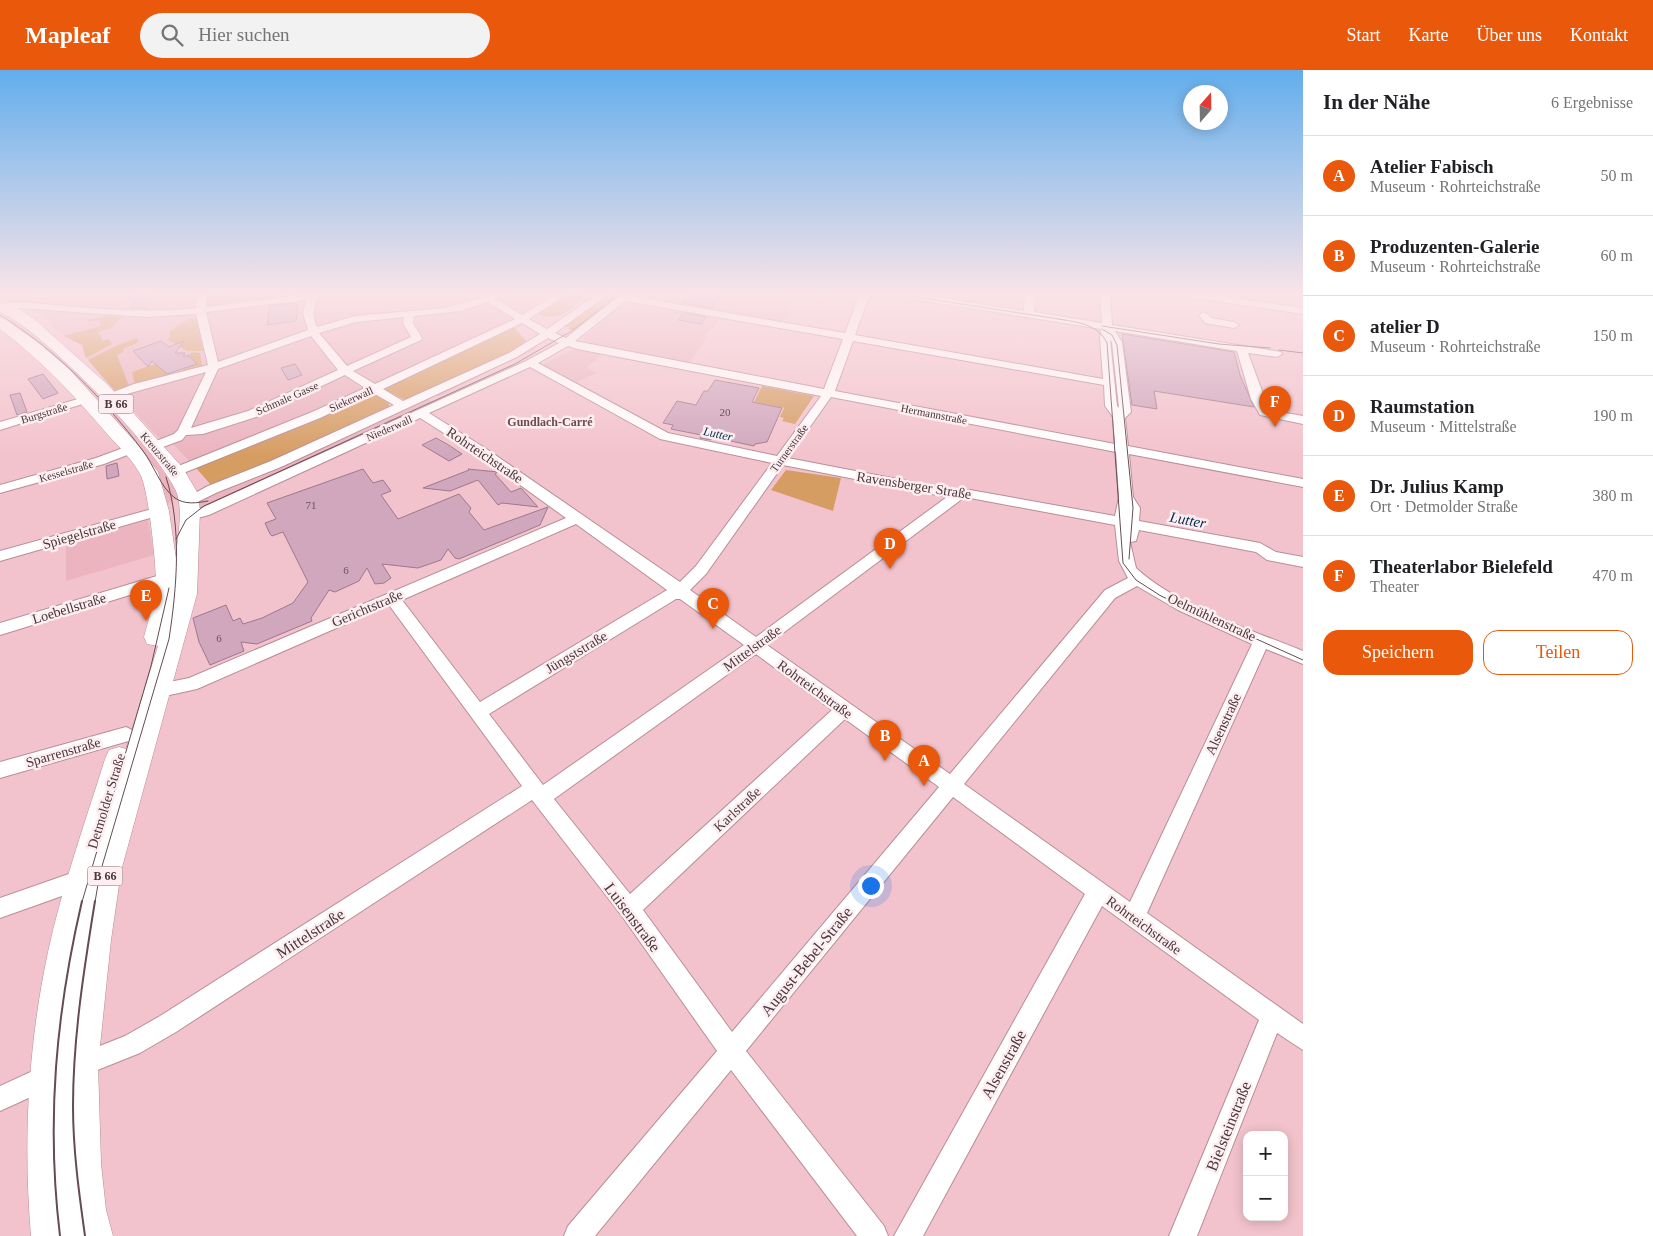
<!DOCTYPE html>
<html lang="de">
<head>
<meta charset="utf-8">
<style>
  body { margin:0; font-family:"Times New Roman",serif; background:#f2f2f2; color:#202124 }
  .controls { position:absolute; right:15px; bottom:15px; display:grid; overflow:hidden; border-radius:10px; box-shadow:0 2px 12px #0003 }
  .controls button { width:45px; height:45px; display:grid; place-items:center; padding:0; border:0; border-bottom:1px solid #e0e0e0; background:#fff; color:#202124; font:25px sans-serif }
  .compass { position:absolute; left:1183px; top:15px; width:45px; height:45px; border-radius:50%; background:#fff; box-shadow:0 2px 12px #0003; rotate:20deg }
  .you { position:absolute; left:870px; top:815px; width:18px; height:18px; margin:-12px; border:4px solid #fff; border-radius:50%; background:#1a73e8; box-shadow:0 0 0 8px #1a73e833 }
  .badge { display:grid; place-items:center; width:32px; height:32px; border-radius:50%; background:#ea580c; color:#fff; font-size:16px; font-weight:700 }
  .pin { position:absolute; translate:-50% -41px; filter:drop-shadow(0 1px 2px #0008) }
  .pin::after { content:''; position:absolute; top:26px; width:18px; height:15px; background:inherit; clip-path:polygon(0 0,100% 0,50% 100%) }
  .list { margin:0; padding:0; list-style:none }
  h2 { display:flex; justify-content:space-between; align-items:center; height:65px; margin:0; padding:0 20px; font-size:21px }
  h2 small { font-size:16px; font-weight:400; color:#757577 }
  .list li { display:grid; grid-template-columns:32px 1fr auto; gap:15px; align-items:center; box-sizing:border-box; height:80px; padding:0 20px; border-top:1px solid #e0e0e0 }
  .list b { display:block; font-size:19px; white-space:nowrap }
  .list p { margin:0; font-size:16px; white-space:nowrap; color:#757577 }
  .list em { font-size:16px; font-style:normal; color:#757577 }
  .actions { display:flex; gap:10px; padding:15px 20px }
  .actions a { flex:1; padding:11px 0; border:1px solid #ea580c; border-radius:15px; text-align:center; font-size:18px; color:#ea580c }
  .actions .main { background:#ea580c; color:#fff }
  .icon { flex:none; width:28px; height:28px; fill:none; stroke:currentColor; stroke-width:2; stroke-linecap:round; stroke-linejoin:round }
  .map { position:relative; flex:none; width:1303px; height:1166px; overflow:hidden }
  header { display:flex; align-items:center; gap:30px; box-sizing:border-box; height:70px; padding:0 25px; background:#ea580c; color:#fff }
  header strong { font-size:24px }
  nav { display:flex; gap:28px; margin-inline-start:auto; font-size:18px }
  .search { width:350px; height:45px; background:#f2f2f2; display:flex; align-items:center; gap:12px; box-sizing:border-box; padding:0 18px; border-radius:28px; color:#757577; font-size:19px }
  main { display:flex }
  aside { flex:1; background:#fff }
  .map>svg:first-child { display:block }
</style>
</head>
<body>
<header>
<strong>Mapleaf</strong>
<div class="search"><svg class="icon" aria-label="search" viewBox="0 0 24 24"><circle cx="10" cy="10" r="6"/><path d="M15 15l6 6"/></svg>Hier suchen</div>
<nav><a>Start</a><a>Karte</a><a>Über uns</a><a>Kontakt</a></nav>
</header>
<main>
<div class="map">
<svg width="1303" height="1166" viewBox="0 0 1303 1166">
  <rect width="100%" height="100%" fill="#f3c3cd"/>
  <g fill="#ebb4bf">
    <polygon points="0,223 476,223 513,250 514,257 318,349 196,398 174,375 158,367 114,320 88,290 84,278 79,272 59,263 42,244 20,237 19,232 0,229"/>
    <polygon points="485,223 575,223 531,244 518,243"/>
    <polygon points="640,223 858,223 856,227 831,224 826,235 795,230 783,252 643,229"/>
    <polygon points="626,231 721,248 705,266 707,267 689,293 585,272 583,268"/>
    <polygon points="0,240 8,242 67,290 164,395 183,426 164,435 166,432 164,421 14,255 0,248"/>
    <polygon points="535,277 537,278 438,327 435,325"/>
    <polygon points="572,280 601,284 594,292 586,297 596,303 576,313 542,295"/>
    <polygon points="428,329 435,334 196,440 197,430 281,397"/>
    <polygon points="148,450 154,485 66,511 66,473"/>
  </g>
  <g fill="#d69d63">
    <polygon points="206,223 281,223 275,228 267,229 266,227 217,234 217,237 205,239"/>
    <path d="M573,223L586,224C573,240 555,254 536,243L561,227Z"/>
    <polygon points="607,223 625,223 576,261 568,259 570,257 564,257"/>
    <polygon points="108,245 123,246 110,258 98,262 103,271 108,269 112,274 86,288 82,275 64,266 101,256 99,250 89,252 88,250"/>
    <polygon points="190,248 197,251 203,281 187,281 167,269 170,268 170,261"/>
    <polygon points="514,257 526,271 509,283 405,330 383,319"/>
    <polygon points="137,268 139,272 123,279 124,282 117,285 129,316 114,320 88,290 116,276"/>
    <polygon points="193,282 200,283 202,296 135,314 132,302 155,294 171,305 196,294 186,286"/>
    <polygon points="762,316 814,326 795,354 782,351 784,348 780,347 784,338 754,332"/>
    <polygon points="370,325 376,325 389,333 389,338 265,394 211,415 196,398 318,349"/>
    <polygon points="786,400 841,408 833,441 771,420"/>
  </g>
  <g fill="#d0a7bd" stroke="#9e788d">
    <polygon points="140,223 155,223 146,239 130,238"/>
    <polygon points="689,223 722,223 712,238 682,233"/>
    <polygon points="298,233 296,251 267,255 270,236"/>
    <polygon points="684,243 706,247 701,254 678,250"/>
    <polygon points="1122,264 1234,282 1240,305 1254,337 1154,321 1157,339 1132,335"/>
    <polygon points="161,271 169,277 184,271 175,283 185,283 183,286 189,286 197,294 167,304 152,291 148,297 133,281"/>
    <polygon points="295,294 302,305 288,310 281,298"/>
    <polygon points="43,304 58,323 43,329 28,309"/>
    <polygon points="715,310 759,318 752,332 782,338 767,372 755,374 754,376 712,367 711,370 700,368 701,365 671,359 673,355 663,353 677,331 696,335 704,321 708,321"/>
    <polygon points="20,323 27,342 17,345 10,325"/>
    <polygon points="436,368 447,374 462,384 449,391 422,375"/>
    <polygon points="117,393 119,406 107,409 106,396"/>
    <polygon points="363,399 373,413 383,410 391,421 381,425 398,449 459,424 471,438 469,442 484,460 548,437 540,455 459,489 455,488 448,479 441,490 418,498 382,494 391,508 384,513 375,514 367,498 359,511 335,522 329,520 311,548 312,551 257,574 241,572 244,581 210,595 199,572 193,548 226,535 233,551 240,548 243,554 262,548 293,533 308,512 283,462 272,466 270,464 265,453 276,449 267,433"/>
    <polygon points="468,399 498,402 495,404 511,422 521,418 538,437 502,433 498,435 478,410 450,421 423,418 469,400"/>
  </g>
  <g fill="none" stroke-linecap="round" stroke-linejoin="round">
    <defs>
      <g id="street">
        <path d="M197,223H207L206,237L320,223C314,235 311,244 317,257L355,246L444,238L481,228L475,223H499L501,225L496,229L522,245L558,223H569L529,249L547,259L599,223H610L555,263L566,268L622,223H633L630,226L845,263L860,223H870L855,265L1103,309L1100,268L1101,259L894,226L889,223H910L1024,241L1025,223H1035L1034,242L1102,253L1100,223H1110L1112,255L1281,282L1282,284L1277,287L1248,283L1269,340L1303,346V354L1260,345L1251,329L1237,281L1115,261L1122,272L1131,342L1125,348L1128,376L1303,409V417L1129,384L1133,427L1140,438L1139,451L1260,473L1276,482L1303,487V497L1267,490L1256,482L1139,460L1136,471L1130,472L1136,498C1177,536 1251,560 1303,581V594L1266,579L1147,843L1303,954V980L1277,963L1197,1166H1169L1259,950L1102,836L923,1166H894L1085,824L953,727L746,981L884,1156L888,1166H857L731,1000L595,1166H564L568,1156L717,981L622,846L532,730L176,962L140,983L80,1007L72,1003L68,995L72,987L125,966L160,946L522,716L389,535L197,619L156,628L150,626L148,621L150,616L189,608L566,448L480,386L420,348L209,445L190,450L185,449L183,446L185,443L199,439L526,291L559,273L548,268L517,287L281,397L218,422L189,436L182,432L184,429L208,416L271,391L394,335L373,323L320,348L176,406L171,405L170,402L171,399L312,342L365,318L345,305L256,347L203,364L186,365L182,370L155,380L151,379L149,376L151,373L174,364L178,360L206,302L109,329L103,326L134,314L208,295L196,244L146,247L18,238L0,240V234L18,232C77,236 138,245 196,238ZM306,230L303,243L308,260L218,292L206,242ZM625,231L843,269L824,319L575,271ZM488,232L515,249L375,314L353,301L421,270L422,268L413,253L414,246L461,241ZM404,247L403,253L411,267L347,296L319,263L356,252ZM522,253L540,264L509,283L403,331L383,319ZM311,266L338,300L248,341L191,358L218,299ZM1110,270L1112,272L1119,338L1117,336ZM853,271L1104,315L1105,336L1113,347L1115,374L835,321ZM568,276L577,279L821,326L777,386L668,363L538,293ZM530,297L660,369L772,393L696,496L680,512L488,380L429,343ZM831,327L1116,382L1119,427L1115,446L970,420L959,421L788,388ZM783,395L947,427L756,567L690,520L706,504ZM970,428L1115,455L1119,491L1128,508L1105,520L950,704L767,575L962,429ZM576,454L667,520L480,632L402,530ZM1137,516L1178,540L1252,574L1130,832L964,714L1115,528ZM676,529H680L744,575L543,715L489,644ZM756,584L832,640L630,824L554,729ZM845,649L939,717L732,962L643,840Z"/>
        <polygon points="1175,223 1198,223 1303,238 1303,244 1180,226"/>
        <polygon points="1204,242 1212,248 1234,252 1239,255 1234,258 1205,253 1199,245"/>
        <polygon points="88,326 92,327 92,331 0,360 0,352"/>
        <polygon points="131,375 137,379 135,382 104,394 0,423 0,415 96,388"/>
        <polygon points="159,437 166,441 164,444 0,491 0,481"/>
        <polygon points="167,503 172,504 174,508 172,512 0,565 0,553"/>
        <polygon points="126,657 132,660 135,665 132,670 0,708 0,692"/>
        <polygon points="83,799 90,802 93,809 90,816 0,848 0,828"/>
        <polygon points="48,994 57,997 60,1006 57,1015 0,1041 0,1016"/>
      </g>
      <path id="primary" d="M0,232L21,240L34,249L108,315L183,398L197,422L200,440L197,524L121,801L111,870L98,995L101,1094L106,1140L113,1166H31C23,1071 28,976 48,882C62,817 85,753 105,689L109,680L119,677L126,679L158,576L147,574L144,567C149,548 156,528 156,508C155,487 149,424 141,406C134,391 119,377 108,365C74,325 42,291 0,259V247L5,249L40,274L69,299L138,375L158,402L169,441L176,489C177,468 184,441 176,421C160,382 39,257 0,242Z"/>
    </defs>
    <use href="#street" stroke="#b98d96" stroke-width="2"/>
    <use href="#primary" stroke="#b98d96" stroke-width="1"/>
    <use href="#street" fill="#fff" fill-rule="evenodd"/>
    <use href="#primary" fill="#fff" fill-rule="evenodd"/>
    <g stroke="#644c51" stroke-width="1">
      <polyline points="890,223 1065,250"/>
      <path d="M0,245C55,279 104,329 143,381C154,395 160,417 175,428C185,435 197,433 208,431"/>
      <path d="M1058,249C1077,252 1098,254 1107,273L1123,493L1136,510L1161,526L1303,590"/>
      <polyline points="1102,256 1219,274 1270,278"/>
      <polyline points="1102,259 1112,265 1117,275 1133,438 1129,489"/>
      <polyline points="1279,280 1303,283"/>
      <polyline points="176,469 186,450 204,436 515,294 570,262 622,223"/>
      <polyline points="82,832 151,596 169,518"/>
      <path d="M95,832L100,803L169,569C177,517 182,457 166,407"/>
    </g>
    <g stroke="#644c51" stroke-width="2">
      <path d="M60,1166C46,1051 56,943 82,831"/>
      <path d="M85,1166C79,1123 73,1080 73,1036C73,968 84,899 95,831"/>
    </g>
  </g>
  <linearGradient id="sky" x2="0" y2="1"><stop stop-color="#62aeed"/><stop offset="0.58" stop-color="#fae4e8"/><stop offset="1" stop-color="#fae4e8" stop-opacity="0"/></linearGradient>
  <rect width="1303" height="386" fill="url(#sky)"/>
  <g text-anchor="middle" stroke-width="5" stroke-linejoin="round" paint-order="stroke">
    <g font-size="11" fill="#4a373b" stroke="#fdeef1">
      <text transform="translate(287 328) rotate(-24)" y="4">Schmale Gasse</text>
      <text transform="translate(351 329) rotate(-24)" y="4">Siekerwall</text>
      <text transform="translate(44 343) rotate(-17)" y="4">Burgstraße</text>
      <text transform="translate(934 344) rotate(11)" y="4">Hermannstraße</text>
      <text transform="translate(389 358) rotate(-24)" y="4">Niederwall</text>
      <text transform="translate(789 378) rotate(-54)" y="4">Turnerstraße</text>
      <text transform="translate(160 384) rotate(50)" y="4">Kreuzstraße</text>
      <text transform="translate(66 401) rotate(-16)" y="4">Kesselstraße</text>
    </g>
    <g font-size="11" fill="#6c535c">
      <text x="725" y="346">20</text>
      <text x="311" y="439">71</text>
      <text x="346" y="504">6</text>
      <text x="219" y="572">6</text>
    </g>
    <g fill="#fdeef1" stroke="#806e72" stroke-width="1">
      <rect x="98.5" y="324.5" width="35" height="19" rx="4"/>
      <rect x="87.5" y="796.5" width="35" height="19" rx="4"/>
    </g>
    <g font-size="12" font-weight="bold" fill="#4a373b">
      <text x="116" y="338">B 66</text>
      <text x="105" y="810">B 66</text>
    </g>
    <g font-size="12" font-weight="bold" fill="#6f4850" stroke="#fdeef1">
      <text x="550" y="356">Gundlach-Carré</text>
    </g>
    <g font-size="12" font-style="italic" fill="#012e4c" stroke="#fdeef1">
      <text transform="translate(718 364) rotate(12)" y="4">Lutter</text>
    </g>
    <g font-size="14" fill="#4a373b" stroke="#fdeef1">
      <text transform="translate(485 385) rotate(34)" y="5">Rohrteichstraße</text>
      <text transform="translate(914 415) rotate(9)" y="5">Ravensberger Straße</text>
      <text transform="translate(79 464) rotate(-16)" y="5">Spiegelstraße</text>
      <text transform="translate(69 538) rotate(-17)" y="5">Loebellstraße</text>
      <text transform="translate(367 538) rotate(-23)" y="5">Gerichtstraße</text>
      <text transform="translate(1212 547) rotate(25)" y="5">Oelmühlenstraße</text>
      <text transform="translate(752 578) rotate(-36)" y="5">Mittelstraße</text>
      <text transform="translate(576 582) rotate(-31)" y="5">Jüngststraße</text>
      <text transform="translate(815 619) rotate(36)" y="5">Rohrteichstraße</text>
      <text transform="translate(1223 654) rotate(-65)" y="5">Alsenstraße</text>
      <text transform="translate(63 682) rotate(-16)" y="5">Sparrenstraße</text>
      <text transform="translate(106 731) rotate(-73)" y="5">Detmolder Straße</text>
      <text transform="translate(737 739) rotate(-43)" y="5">Karlstraße</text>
      <text transform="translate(1144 855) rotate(36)" y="5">Rohrteichstraße</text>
    </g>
    <g font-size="15" font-style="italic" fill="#012e4c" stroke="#fdeef1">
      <text transform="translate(1188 450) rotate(11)" y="5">Lutter</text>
    </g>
    <g font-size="16" fill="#4a373b" stroke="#fdeef1">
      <text transform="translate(633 847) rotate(53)" y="6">Luisenstraße</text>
      <text transform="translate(310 863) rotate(-33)" y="6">Mittelstraße</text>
      <text transform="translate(806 891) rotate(-51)" y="6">August-Bebel-Straße</text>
      <text transform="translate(1003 994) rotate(-61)" y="6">Alsenstraße</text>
      <text transform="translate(1228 1056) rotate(-68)" y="6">Bielsteinstraße</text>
    </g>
  </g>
</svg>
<div class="controls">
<button>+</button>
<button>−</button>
</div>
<svg class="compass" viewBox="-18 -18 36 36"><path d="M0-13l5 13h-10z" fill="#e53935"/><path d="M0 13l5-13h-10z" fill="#757577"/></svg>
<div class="you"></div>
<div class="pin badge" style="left:924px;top:716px">A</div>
<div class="pin badge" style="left:885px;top:691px">B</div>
<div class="pin badge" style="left:713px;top:559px">C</div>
<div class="pin badge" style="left:890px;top:499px">D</div>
<div class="pin badge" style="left:146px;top:551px">E</div>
<div class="pin badge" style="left:1275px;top:357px">F</div>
</div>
<aside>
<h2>In der Nähe<small>6 Ergebnisse</small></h2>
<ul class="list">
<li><span class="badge">A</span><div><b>Atelier Fabisch</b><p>Museum · Rohrteichstraße</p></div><em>50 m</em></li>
<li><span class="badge">B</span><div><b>Produzenten-Galerie</b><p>Museum · Rohrteichstraße</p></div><em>60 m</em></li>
<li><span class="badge">C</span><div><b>atelier D</b><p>Museum · Rohrteichstraße</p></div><em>150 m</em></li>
<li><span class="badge">D</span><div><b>Raumstation</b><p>Museum · Mittelstraße</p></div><em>190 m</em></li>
<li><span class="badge">E</span><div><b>Dr. Julius Kamp</b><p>Ort · Detmolder Straße</p></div><em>380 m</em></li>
<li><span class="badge">F</span><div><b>Theaterlabor Bielefeld</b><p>Theater</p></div><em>470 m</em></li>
</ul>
<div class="actions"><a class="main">Speichern</a><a>Teilen</a></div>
</aside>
</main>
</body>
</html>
